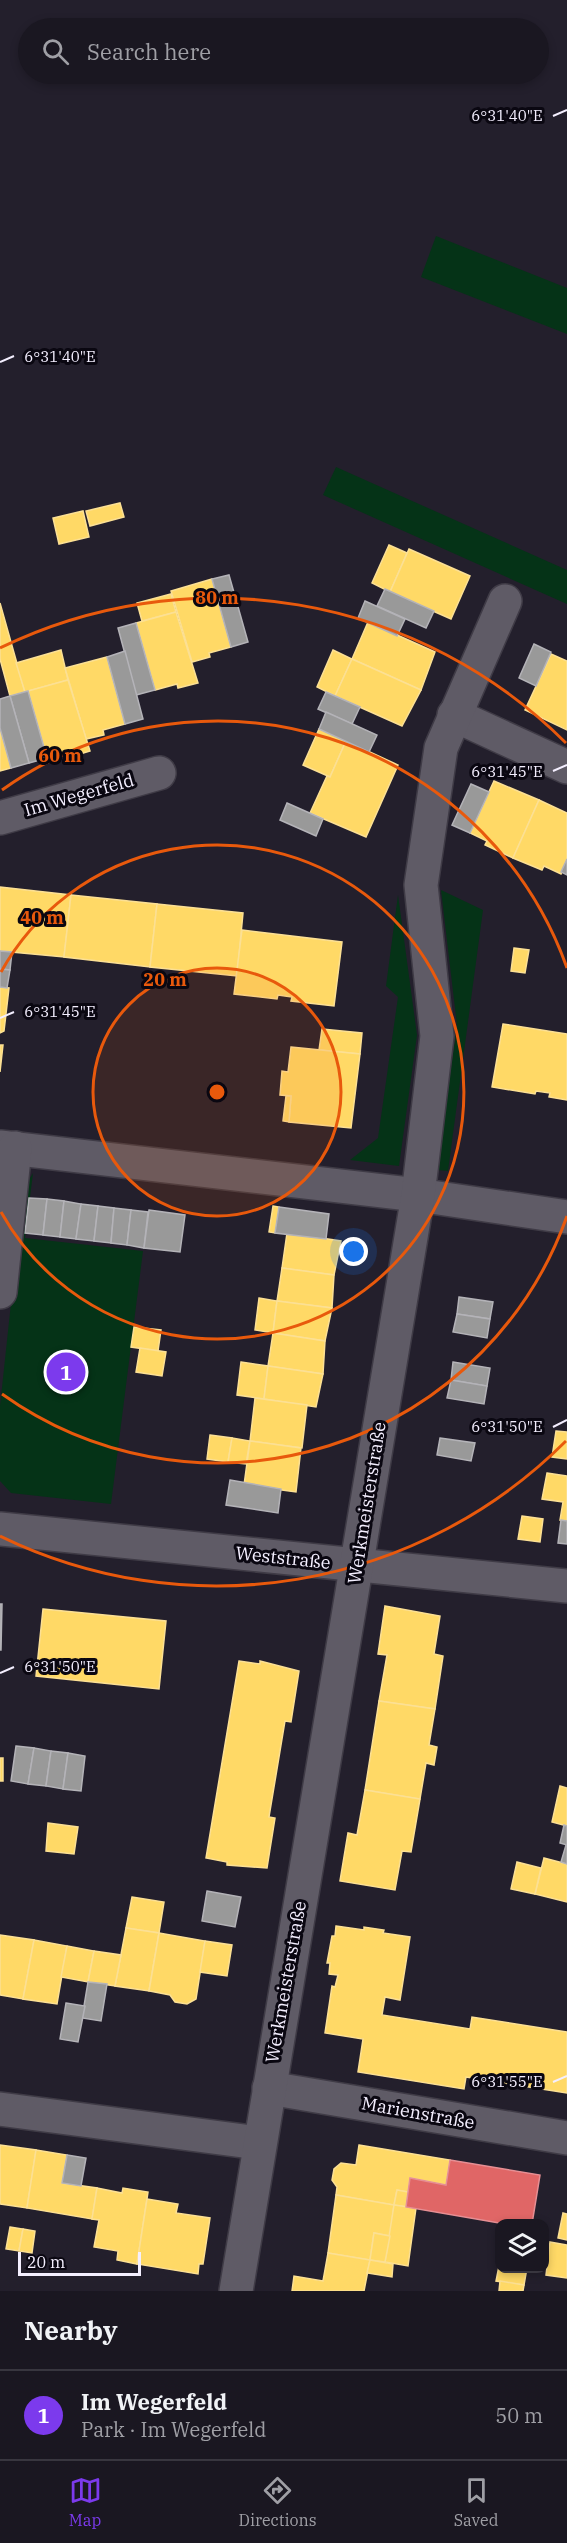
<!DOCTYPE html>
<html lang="en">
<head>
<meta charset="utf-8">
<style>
  body { margin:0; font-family:"IBM Plex Serif",serif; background:#27242e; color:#f1f3f6 }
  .controls { position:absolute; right:18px; bottom:18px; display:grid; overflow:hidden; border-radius:12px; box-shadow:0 3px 9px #0003 }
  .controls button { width:54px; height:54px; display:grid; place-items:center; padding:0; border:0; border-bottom:2px solid #38363f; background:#1a1721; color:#f1f3f6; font:30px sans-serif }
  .scale { position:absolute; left:18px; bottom:15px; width:123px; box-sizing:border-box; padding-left:6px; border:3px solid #f4efff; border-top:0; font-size:16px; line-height:21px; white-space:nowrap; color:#f4efff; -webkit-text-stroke:4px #0a0711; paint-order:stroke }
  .you { position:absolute; left:354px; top:1252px; width:21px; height:21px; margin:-15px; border:4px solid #fff; border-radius:50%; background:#1a73e8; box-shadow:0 0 0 9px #1a73e833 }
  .badge { display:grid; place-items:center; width:39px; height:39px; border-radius:50%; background:#7c3aed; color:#fff; font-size:20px; font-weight:700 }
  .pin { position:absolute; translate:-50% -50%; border:3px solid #fff; box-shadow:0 2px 6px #0006 }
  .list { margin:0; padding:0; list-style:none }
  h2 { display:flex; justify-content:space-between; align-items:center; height:78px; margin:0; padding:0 24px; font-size:26px }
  h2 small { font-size:20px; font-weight:400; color:#9f9fa5 }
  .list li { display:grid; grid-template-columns:39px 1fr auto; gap:18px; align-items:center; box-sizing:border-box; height:90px; padding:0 24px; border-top:2px solid #38363f }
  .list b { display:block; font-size:22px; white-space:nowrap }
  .list p { margin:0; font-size:20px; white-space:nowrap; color:#9f9fa5 }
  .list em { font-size:20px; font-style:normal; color:#9f9fa5 }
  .icon { flex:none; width:33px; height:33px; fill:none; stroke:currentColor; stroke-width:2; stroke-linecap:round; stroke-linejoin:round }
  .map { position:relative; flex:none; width:567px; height:2291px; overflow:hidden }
  .search { position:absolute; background:#1a1721; box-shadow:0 3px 9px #0003; left:18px; right:18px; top:18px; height:66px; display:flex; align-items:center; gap:15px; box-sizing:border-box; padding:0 21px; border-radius:33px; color:#9f9fa5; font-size:22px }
  .sheet { height:168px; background:#1a1721 }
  nav { display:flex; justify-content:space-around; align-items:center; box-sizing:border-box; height:84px; border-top:2px solid #38363f; background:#1a1721; font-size:16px; color:#9f9fa5 }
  nav a { display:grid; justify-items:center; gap:3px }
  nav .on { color:#7c3aed }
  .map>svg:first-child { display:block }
</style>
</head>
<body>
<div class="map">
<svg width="567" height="2291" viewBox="0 0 567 2291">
  <rect width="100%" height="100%" fill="#231f2c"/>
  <g fill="#053317">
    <polygon points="436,236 567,288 567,334 421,277"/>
    <polygon points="336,467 567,570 567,604 323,495"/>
    <polygon points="441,890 483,910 448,1171 437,1170 457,1025"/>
    <polygon points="398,895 417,1035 399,1166 350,1160 378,1138 398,997 386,986"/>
    <polygon points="33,1173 25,1238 143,1251 111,1504 11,1493 0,1481 0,1406 23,1191"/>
  </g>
  <g fill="#ffd966" stroke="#fce094" stroke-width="1.5">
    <polygon points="120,503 124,517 90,526 86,511"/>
    <polygon points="83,511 89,537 59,544 53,518"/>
    <polygon points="389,545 407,553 390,592 372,583"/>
    <polygon points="409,549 470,576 451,619 390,592"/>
    <polygon points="212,579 231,647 209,653 210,657 192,662 171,591"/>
    <polygon points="171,594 176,612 142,621 137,603"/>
    <polygon points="0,603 25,692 10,696 0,659"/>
    <polygon points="176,612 198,683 178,688 177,684 155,690 136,623"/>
    <polygon points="368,622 435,652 421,690 352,659"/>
    <polygon points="61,650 68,680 25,692 16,663"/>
    <polygon points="333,650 352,659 335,696 317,687"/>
    <polygon points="551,654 567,661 567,730 525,710"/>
    <polygon points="107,657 125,724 103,730 104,735 86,739 65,668"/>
    <polygon points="352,659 421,690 402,726 335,696"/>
    <polygon points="68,680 90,751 70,757 69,752 47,758 28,691"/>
    <polygon points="0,728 11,768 0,771"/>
    <polygon points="319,729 346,741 330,777 303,765"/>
    <polygon points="346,741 398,765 366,837 310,813 327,776 330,777"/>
    <polygon points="494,781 539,800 513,858 485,845 487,841 470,833"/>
    <polygon points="539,800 567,813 567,859 561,874 544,866 542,870 513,858"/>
    <polygon points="0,887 71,895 64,957 0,951"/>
    <polygon points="71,895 157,904 150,967 64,957"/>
    <polygon points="157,904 243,913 237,976 150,967"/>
    <polygon points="242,930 342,942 334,1006 291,1001 292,997 278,995 277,999 234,994"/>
    <polygon points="514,948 529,950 525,973 511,971"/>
    <polygon points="0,987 9,988 4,1031 0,1033"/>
    <polygon points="503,1024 567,1034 567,1100 549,1097 550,1093 536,1091 535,1094 492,1087"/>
    <polygon points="322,1029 362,1033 360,1054 319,1050"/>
    <polygon points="0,1045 3,1045 0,1072"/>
    <polygon points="291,1047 360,1054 351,1128 289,1122 291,1096 280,1095 282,1071 288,1072"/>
    <polygon points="286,1096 291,1096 289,1122 283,1121"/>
    <polygon points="273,1206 279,1207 275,1233 269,1232"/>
    <polygon points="287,1233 341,1241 334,1275 282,1268"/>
    <polygon points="282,1268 334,1275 332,1308 277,1301"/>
    <polygon points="259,1298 277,1301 273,1333 255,1330"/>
    <polygon points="277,1301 332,1308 325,1341 273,1333"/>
    <polygon points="134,1327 161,1330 158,1351 131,1347"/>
    <polygon points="273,1333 325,1341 323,1374 268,1366"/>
    <polygon points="140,1348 166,1352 162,1376 136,1372"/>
    <polygon points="241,1362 268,1366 264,1399 237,1395"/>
    <polygon points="268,1366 323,1374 316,1407 264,1399"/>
    <polygon points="255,1398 307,1405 302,1448 250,1441"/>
    <polygon points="556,1431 567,1432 567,1459 552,1457"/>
    <polygon points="210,1435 232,1438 228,1462 207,1459"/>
    <polygon points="232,1438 250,1441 246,1464 228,1462"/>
    <polygon points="250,1441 301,1448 296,1492 244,1485"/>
    <polygon points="547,1473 567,1476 567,1521 560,1520 563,1502 542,1499"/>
    <polygon points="522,1516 543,1519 540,1542 518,1539"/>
    <polygon points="385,1606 440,1616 434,1654 443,1656 435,1709 379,1701 387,1655 378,1654"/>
    <polygon points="43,1609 166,1621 159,1689 36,1676"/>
    <polygon points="239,1661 260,1664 260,1661 299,1671 291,1722 285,1721 269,1817 275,1818 267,1868 227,1865 227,1862 206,1858"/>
    <polygon points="379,1701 435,1709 429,1745 437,1747 434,1765 426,1763 420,1799 365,1790"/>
    <rect x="0" y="1758" width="3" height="23"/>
    <polygon points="560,1786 567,1788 567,1826 552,1822"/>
    <polygon points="365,1790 420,1799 411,1852 402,1851 395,1890 340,1881 348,1833 357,1835"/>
    <polygon points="48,1823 78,1827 74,1854 46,1851"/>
    <polygon points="544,1858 567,1864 567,1902 535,1894"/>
    <polygon points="517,1862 541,1868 535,1894 511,1889"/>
    <polygon points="132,1897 164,1902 159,1933 126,1928"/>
    <polygon points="336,1926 364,1930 364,1927 384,1930 383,1933 410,1937 400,2000 385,1997 382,2015 470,2029 472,2017 567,2032 567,2093 466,2077 464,2089 358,2072 363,2039 325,2033 332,1986 335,1987 338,1975 329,1974 330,1963 327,1963 332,1936 335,1936"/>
    <polygon points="126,1928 159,1933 149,1991 115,1986"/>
    <polygon points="159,1933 205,1941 196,1999 187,2004 175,2002 170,1995 149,1991"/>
    <polygon points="0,1935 34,1940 23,1999 0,1995"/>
    <polygon points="34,1940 67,1946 57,2004 23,1999"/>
    <polygon points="205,1941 232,1945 227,1976 200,1972"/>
    <polygon points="67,1946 94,1951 88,1982 61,1977"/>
    <polygon points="94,1951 121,1955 115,1986 88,1982"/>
    <polygon points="0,2145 36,2150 27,2208 0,2204"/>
    <polygon points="359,2145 450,2160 446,2185 410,2178 408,2192 397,2190 394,2205 336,2195 337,2187 332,2180 334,2169 341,2163 356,2165"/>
    <polygon points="36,2150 67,2155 62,2183 97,2188 92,2219 27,2208"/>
    <polygon points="97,2188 122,2193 123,2188 148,2192 137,2264 117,2260 118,2251 94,2247 99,2220 92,2219"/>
    <polygon points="397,2190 408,2192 406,2207 394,2205"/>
    <polygon points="336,2195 394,2205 390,2236 374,2233 370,2260 328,2253"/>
    <polygon points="147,2199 178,2204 176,2213 210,2218 203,2264 199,2264 198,2274 137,2264"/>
    <polygon points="394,2205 416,2208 408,2266 385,2262"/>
    <polygon points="563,2213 567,2214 567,2240 558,2238"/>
    <polygon points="10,2227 23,2229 19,2251 6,2249"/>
    <polygon points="23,2229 35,2231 32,2253 19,2251"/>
    <polygon points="374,2233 390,2236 385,2262 370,2260"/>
    <polygon points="550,2242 567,2245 567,2278 546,2275"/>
    <polygon points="328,2253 370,2260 364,2291 292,2291 294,2276 323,2281"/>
    <polygon points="370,2260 393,2264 392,2277 367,2273"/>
    <polygon points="500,2261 500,2268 527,2268 524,2285 496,2281"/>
    <polygon points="500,2281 524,2285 523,2291 499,2291"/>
  </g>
  <polygon fill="#e06666" stroke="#e68f94" stroke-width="1.5" points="450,2160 540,2175 532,2224 505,2224 406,2207 410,2178 446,2185"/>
  <g fill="#999" stroke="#b4b3b8" stroke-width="1.5">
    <polygon points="229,575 248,642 231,647 212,579"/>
    <polygon points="385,589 434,611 426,628 377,606"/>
    <polygon points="365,601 405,619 397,636 358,618"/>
    <polygon points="136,623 155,690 136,695 118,628"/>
    <polygon points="534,644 551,652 536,686 519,678"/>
    <polygon points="125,651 143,719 125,724 107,657"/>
    <polygon points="28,691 47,758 29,763 10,696"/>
    <polygon points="326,692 360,707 352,724 318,709"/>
    <polygon points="10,696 29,763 11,768 0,728 0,699"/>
    <polygon points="326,712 377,735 369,752 319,729"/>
    <polygon points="471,784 489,792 470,833 452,825"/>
    <polygon points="287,803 323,819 316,836 280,820"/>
    <polygon points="567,859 567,875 561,872"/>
    <polygon points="0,951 12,952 10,970 0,969"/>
    <polygon points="0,969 10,970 7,988 0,987"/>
    <polygon points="29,1198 47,1199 43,1235 25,1233"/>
    <polygon points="47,1199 64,1201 60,1237 43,1235"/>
    <polygon points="64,1201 81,1204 76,1239 60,1237"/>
    <polygon points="81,1204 98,1206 94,1241 76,1239"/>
    <polygon points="98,1206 114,1208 111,1243 94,1241"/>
    <polygon points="279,1207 329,1214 326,1239 275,1233"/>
    <polygon points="114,1208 131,1210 127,1245 111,1243"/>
    <polygon points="131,1210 148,1212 144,1248 127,1245"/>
    <polygon points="149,1210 185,1215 180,1252 144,1248"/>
    <polygon points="459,1297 493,1302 490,1319 457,1314"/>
    <polygon points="457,1314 490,1319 487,1338 453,1332"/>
    <polygon points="453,1362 490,1368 487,1386 451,1380"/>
    <polygon points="451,1380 487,1386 484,1404 447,1398"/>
    <polygon points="440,1438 475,1443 471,1461 437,1455"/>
    <polygon points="230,1480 281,1489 278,1513 226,1505"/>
    <polygon points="561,1520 567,1521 567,1544 558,1543"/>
    <polygon points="0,1604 2,1604 1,1650 0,1650"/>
    <polygon points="16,1746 34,1748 28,1784 11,1781"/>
    <polygon points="34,1748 51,1751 46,1786 28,1784"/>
    <polygon points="51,1751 68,1753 63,1789 46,1786"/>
    <polygon points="68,1753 85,1756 81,1791 63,1789"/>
    <polygon points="564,1825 567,1826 567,1845 560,1843"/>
    <polygon points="566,1845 567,1845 567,1864 561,1862"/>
    <polygon points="207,1891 241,1897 235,1927 202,1921"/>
    <polygon points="88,1982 107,1984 101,2021 82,2018"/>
    <polygon points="66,2003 85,2006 78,2042 60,2039"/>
    <polygon points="67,2155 86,2158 81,2186 62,2183"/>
  </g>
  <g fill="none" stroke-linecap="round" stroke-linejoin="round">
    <defs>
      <g id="minor">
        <polyline points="454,715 567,767"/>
        <polyline points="0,818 159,773"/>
        <polyline points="0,1147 418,1195 567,1217"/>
        <polyline points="0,1292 15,1148"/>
        <polyline points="0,1529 567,1586"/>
        <polyline points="269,2088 567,2138"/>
        <polyline points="0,2109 258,2143"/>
        <polyline points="236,2291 418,1195 437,1036 421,885 441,748 505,601"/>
      </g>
    </defs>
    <use href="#minor" stroke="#3f3b46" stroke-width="36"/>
    <use href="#minor" stroke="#5f5b66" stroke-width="33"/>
  </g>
  <path fill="none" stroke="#f4efff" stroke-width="2" d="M553,116L567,110M0,362L14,356M553,771L567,765M0,1018L14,1012M553,1427L567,1420M0,1673L14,1667M553,2082L567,2076"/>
  <circle cx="217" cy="1092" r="124" fill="#e8590c" fill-opacity=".12"/>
  <g fill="none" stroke="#e8590c" stroke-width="3">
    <circle cx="217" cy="1092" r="124"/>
    <path d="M1 972A247 247 0 1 1 1 1212"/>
    <path d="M567 1216A371 371 0 0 1 2 1394M2 790A371 371 0 0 1 567 968"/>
    <path d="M566 1441A494 494 0 0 1 0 1536M0 648A494 494 0 0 1 566 743"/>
  </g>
  <g text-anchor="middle" stroke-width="6" stroke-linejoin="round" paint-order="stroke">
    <g font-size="18" fill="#f4efff" stroke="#0a0711">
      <text transform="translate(79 795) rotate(-16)" y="6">Im Wegerfeld</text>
      <text transform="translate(367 1503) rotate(-81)" y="6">Werkmeisterstraße</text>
      <text transform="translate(283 1558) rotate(6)" y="6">Weststraße</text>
      <text transform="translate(286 1982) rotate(-80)" y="6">Werkmeisterstraße</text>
      <text transform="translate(418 2113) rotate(10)" y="6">Marienstraße</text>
    </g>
  </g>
  <g font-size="15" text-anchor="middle" fill="#f4efff" stroke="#0a0711" stroke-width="6" stroke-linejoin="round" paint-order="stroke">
    <text x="507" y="121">6°31'40"E</text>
    <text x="60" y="362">6°31'40"E</text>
    <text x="507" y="777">6°31'45"E</text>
    <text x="60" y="1017">6°31'45"E</text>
    <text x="507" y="1432">6°31'50"E</text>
    <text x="60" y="1672">6°31'50"E</text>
    <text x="507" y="2087">6°31'55"E</text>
  </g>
  <circle cx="217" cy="1092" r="9" fill="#e8590c" stroke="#0a0711" stroke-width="3"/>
  <g font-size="18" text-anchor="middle" font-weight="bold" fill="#e8590c" stroke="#0a0711" stroke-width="6" stroke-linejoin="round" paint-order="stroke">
    <text x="217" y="604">80 m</text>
    <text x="60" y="762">60 m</text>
    <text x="42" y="924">40 m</text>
    <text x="165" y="986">20 m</text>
  </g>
</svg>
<div class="controls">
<button><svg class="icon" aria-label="layers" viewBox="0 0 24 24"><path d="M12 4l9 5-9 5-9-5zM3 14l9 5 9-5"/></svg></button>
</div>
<div class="scale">20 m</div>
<div class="you"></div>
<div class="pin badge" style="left:66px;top:1372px">1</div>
<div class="search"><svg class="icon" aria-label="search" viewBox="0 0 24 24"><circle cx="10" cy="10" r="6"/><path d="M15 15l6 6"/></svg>Search here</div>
</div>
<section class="sheet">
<h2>Nearby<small></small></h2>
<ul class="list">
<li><span class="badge">1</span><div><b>Im Wegerfeld</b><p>Park · Im Wegerfeld</p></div><em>50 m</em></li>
</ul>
</section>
<nav>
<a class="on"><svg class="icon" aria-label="map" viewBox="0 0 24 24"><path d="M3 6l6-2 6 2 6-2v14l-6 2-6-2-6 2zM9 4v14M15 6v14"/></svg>Map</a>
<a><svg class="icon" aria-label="directions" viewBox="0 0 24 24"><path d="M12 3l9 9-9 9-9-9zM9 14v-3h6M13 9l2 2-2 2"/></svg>Directions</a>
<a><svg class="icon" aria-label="saved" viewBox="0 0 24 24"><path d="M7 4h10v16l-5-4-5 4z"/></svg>Saved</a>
</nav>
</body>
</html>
